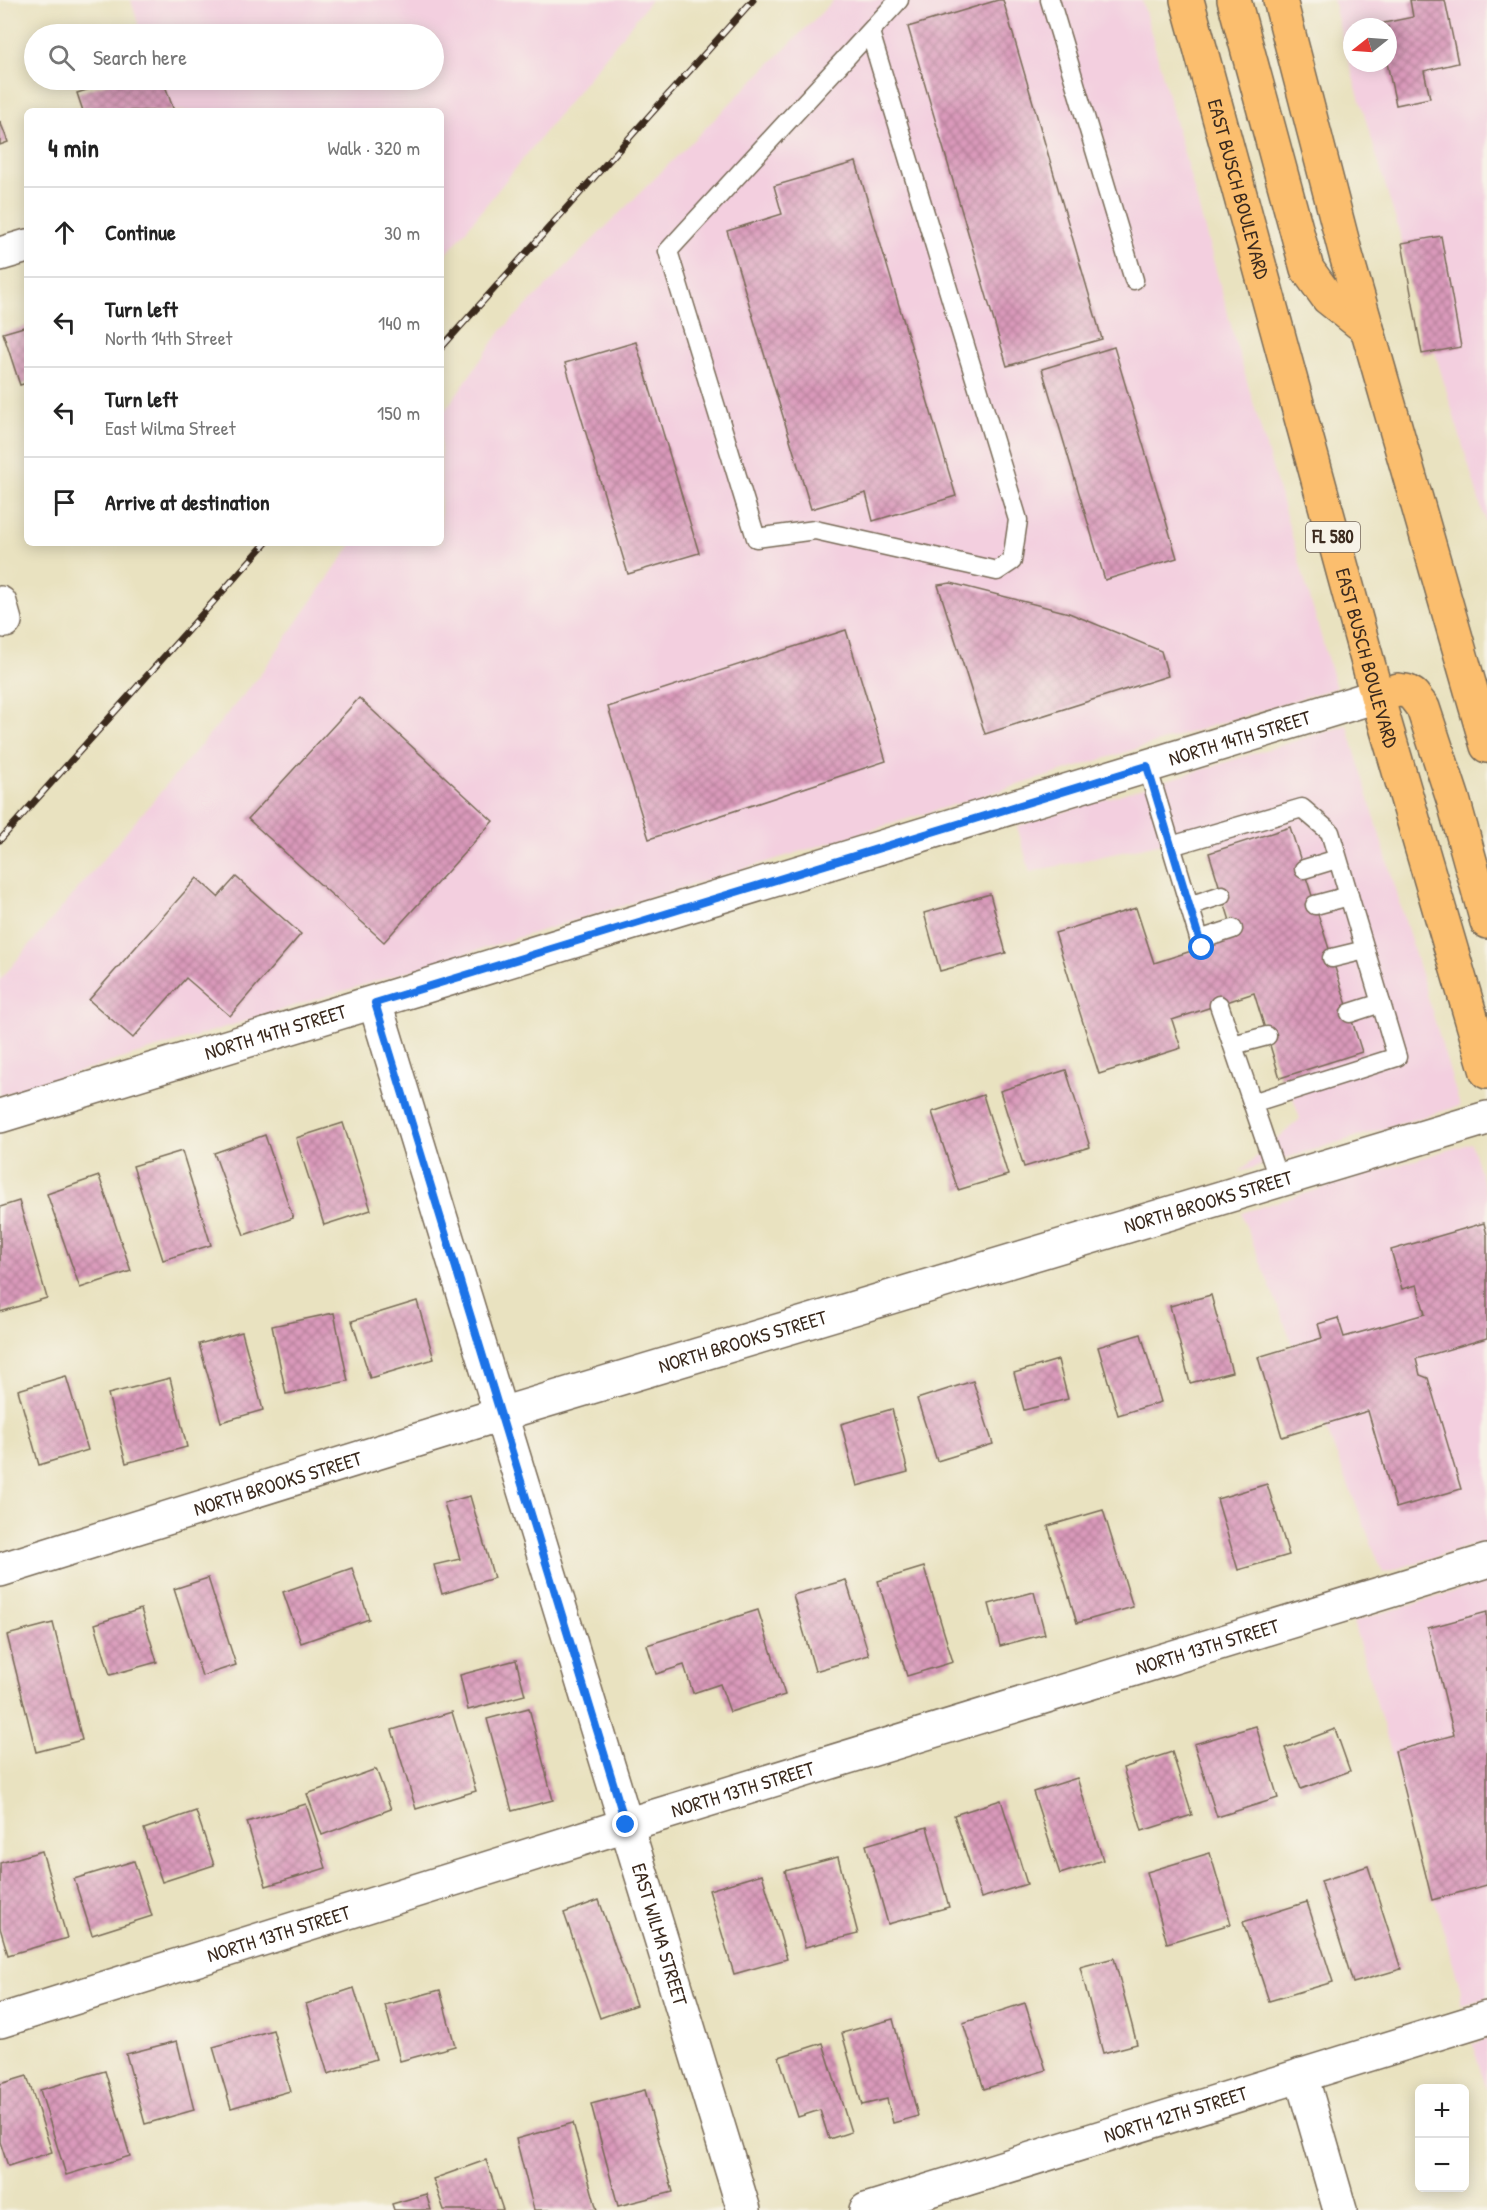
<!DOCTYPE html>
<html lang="en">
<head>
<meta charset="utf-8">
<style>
  body { margin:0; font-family:"Patrick Hand",sans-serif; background:#f2f2f2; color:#222 }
  .controls { position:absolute; right:18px; bottom:18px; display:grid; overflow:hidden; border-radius:9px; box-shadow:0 3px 15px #0003 }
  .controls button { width:54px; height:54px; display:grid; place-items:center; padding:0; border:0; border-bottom:2px solid #e0e0e0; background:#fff; color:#222; font:30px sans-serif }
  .compass { position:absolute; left:1343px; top:18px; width:54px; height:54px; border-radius:50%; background:#fff; box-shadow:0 3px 15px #0003; rotate:253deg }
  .stop { position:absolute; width:18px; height:18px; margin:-14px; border:4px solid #1a73e8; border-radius:50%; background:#fff }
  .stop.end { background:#1a73e8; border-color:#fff; box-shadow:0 2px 6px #0008 }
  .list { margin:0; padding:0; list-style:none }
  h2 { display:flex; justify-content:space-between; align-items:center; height:78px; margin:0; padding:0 24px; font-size:26px }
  h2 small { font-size:20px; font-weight:400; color:#767676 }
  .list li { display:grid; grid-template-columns:39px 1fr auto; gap:18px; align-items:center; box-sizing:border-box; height:90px; padding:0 24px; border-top:2px solid #e0e0e0 }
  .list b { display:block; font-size:22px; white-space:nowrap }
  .list p { margin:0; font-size:20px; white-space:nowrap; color:#767676 }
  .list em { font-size:20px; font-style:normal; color:#767676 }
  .icon { flex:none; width:33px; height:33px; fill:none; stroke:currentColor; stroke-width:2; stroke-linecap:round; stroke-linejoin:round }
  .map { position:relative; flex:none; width:1487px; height:2210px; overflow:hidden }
  .search { position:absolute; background:#fff; box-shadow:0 3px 15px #0003; left:24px; top:24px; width:420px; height:66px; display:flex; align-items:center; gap:15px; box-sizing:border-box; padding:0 21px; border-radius:33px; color:#767676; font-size:22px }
  .panel { position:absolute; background:#fff; box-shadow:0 3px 15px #0003; left:24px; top:108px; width:420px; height:438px; border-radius:9px }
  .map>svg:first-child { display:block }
</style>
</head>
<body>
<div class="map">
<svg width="1487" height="2210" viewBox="0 0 1487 2210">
  <defs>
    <pattern id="building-cross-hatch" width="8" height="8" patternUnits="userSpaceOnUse" patternTransform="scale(1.5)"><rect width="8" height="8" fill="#da9abb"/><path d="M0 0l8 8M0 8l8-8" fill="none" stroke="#b27e97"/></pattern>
  </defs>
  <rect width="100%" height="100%" fill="#f7f3e8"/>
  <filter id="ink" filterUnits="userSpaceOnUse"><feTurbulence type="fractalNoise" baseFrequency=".0167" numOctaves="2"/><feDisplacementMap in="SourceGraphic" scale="12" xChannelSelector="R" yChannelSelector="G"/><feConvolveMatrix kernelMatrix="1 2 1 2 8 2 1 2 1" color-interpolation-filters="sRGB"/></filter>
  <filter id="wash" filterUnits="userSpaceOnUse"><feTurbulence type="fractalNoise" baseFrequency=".008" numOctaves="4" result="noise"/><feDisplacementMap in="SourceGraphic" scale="24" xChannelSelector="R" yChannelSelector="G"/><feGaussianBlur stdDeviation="1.35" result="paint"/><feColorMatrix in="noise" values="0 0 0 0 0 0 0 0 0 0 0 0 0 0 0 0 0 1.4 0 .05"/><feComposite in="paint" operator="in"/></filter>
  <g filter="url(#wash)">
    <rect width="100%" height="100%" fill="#e9e2c0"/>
    <g fill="#f3cfdf" fill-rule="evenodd">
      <polygon points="131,0 651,0 441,261 441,111 162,111 154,80 434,80 434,34 141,34"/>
      <polygon points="834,0 1142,0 1235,340 1336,688 0,1096 0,980 257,679 353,543 441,543 441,416 501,331"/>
      <path d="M1333,0H1487V527L1345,50ZM1352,27H1388V63H1352Z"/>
      <polygon points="1347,725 1460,1106 1239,1172 1300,1119 1209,833 1030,872 1017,826"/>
      <polygon points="1471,1143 1487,1196 1487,1541 1383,1573 1241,1213"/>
      <polygon points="1487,1582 1487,1998 1461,2006 1461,1991 1353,1622"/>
      <polygon points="1487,2039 1487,2090 1472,2044"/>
    </g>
    <g id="blocks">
      <g fill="url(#building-cross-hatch)">
        <polygon points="998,0 1003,0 1102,339 1007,366 908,27"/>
        <polygon points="1410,0 1445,0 1458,63 1424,71 1430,98 1396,105 1387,63 1388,27 1380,27 1379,24 1413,17"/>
        <polygon points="118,80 163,80 174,111 83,111 77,93"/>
        <polygon points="0,121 8,142 0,145"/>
        <polygon points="856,162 956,496 873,521 866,493 811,509 727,231 782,214 774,186"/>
        <polygon points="1441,236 1461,347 1422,354 1402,243"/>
        <polygon points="27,326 27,383 20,385 3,333"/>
        <polygon points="636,342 699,553 628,574 565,363"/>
        <polygon points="1114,347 1177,558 1105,580 1042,369"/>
        <polygon points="951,583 1069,613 1161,651 1168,676 985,734 938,585"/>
        <polygon points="846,630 886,761 649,839 608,707"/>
        <polygon points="359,698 493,821 384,942 248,819"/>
        <polygon points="1290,827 1362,1052 1280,1078 1254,993 1172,1020 1181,1048 1099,1074 1055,933 1136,908 1154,963 1235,937 1209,853"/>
        <polygon points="236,877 301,934 230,1016 186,978 133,1038 89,1000 197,878 218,897"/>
        <polygon points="990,894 1006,953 940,971 924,913"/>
        <polygon points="1066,1070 1090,1147 1024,1167 1000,1091"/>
        <polygon points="983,1095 1008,1175 958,1190 932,1112"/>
        <polygon points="343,1123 371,1210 324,1225 296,1138"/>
        <polygon points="265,1135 293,1218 244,1235 214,1153"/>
        <polygon points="182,1151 211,1245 163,1260 133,1166"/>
        <polygon points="99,1176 131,1271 80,1288 47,1194"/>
        <polygon points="19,1201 47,1298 0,1312 0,1207"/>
        <polygon points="1484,1223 1487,1235 1487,1338 1416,1359 1420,1375 1428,1378 1461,1489 1396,1508 1368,1411 1282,1437 1258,1357 1322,1338 1318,1324 1338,1318 1344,1337 1425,1314 1417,1285 1402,1289 1391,1250"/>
        <polygon points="1211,1295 1232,1372 1190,1383 1170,1306"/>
        <polygon points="417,1301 434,1359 370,1378 352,1321"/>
        <polygon points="334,1313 348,1381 286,1394 272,1326"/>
        <polygon points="242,1332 263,1410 221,1422 199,1344"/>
        <polygon points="1141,1334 1161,1402 1118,1415 1098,1347"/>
        <polygon points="1058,1360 1068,1399 1024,1410 1014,1373"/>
        <polygon points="66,1376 88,1450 39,1465 18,1390"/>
        <polygon points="170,1378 187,1447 126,1463 108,1394"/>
        <polygon points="973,1381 993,1444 937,1461 917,1399"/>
        <polygon points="892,1409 908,1472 857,1486 841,1424"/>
        <polygon points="1267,1484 1289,1555 1238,1570 1217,1499"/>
        <polygon points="470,1496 494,1578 442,1594 434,1565 460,1559 444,1503"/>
        <polygon points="1103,1510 1133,1607 1077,1623 1048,1526"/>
        <polygon points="924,1567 953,1662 907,1676 878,1581"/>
        <polygon points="352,1568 369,1619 301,1643 283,1592"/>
        <polygon points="208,1578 236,1665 202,1676 174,1589"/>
        <polygon points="846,1580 869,1655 815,1671 793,1595"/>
        <polygon points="1034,1592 1045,1634 1000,1646 989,1604"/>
        <polygon points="141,1609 157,1662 110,1675 95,1624"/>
        <polygon points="758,1610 785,1695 730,1712 720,1684 693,1693 684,1665 656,1674 647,1645"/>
        <polygon points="1487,1612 1487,1885 1432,1900 1395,1751 1454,1735 1428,1628"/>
        <polygon points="53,1623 82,1740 36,1752 7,1635"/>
        <polygon points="516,1660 525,1695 468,1710 460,1675"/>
        <polygon points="529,1708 553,1800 512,1811 487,1719"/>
        <polygon points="452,1712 476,1791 416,1809 392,1730"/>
        <polygon points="1256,1726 1278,1798 1217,1817 1194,1744"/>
        <polygon points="1335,1729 1350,1771 1301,1789 1285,1748"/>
        <polygon points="1172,1752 1192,1815 1142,1831 1123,1768"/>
        <polygon points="376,1769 391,1809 322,1835 307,1794"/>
        <polygon points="1077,1778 1103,1860 1060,1874 1033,1792"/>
        <polygon points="1001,1800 1027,1884 981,1898 954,1815"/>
        <polygon points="306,1804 326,1868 266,1886 247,1822"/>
        <polygon points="196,1811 214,1865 162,1882 144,1829"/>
        <polygon points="927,1827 949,1907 888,1924 866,1845"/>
        <polygon points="42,1851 67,1938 8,1955 0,1928 0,1863"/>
        <polygon points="1210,1853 1231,1924 1167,1943 1147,1872"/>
        <polygon points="838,1857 858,1934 805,1947 785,1871"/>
        <polygon points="134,1861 152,1916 92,1935 74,1879"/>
        <polygon points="1368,1866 1401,1969 1353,1983 1321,1881"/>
        <polygon points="762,1874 787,1959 734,1974 709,1890"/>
        <polygon points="599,1900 636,2005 600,2018 564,1913"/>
        <polygon points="1307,1902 1333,1982 1269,2001 1243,1922"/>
        <polygon points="1114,1958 1137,2044 1103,2053 1080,1967"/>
        <polygon points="354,1988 376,2059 328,2074 306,2004"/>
        <polygon points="440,1990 455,2046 400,2061 385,2005"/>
        <polygon points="1025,2003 1046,2070 984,2089 963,2023"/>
        <polygon points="893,2019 918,2116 893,2123 887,2099 862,2105 842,2033"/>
        <polygon points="273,2030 290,2091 231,2108 213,2047"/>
        <polygon points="177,2041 194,2110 145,2124 126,2054"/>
        <polygon points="823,2043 851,2132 829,2139 820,2110 798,2117 779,2057"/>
        <polygon points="105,2071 130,2156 66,2175 40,2090"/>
        <polygon points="27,2076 52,2152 8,2166 0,2142 0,2084"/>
        <polygon points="645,2090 673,2192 618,2206 591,2104"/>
        <polygon points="573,2123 597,2210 534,2210 516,2139"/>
        <polygon points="486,2160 503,2210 444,2210 433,2179"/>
        <polygon points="426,2194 431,2210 394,2210 392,2204"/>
      </g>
    </g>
  </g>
  <g filter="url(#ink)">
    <use href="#blocks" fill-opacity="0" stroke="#786a57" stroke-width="1.5"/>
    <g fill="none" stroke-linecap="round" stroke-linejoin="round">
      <defs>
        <g id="lane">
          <polyline points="1050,0 1134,280"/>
          <polyline points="870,32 1018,520 1012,561 997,571 815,530 756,538 668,251 899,0"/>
          <polyline points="1147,766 1202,948"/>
          <polyline points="1171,846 1302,808 1330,832 1397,1057 1252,1103"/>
          <polyline points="1304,869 1337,859"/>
          <polyline points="1315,905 1349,896"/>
          <polyline points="1189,906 1222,895"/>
          <polyline points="1199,940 1233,929"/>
          <polyline points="1332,958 1365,950"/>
          <polyline points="1219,1005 1279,1181"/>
          <polyline points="1350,1013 1381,1003"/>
          <polyline points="1233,1045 1267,1036"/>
        </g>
        <g id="street">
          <polyline points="0,254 27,246"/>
          <polyline points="0,603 5,621"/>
          <path id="s1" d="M375,1003L744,2210"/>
          <path id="s2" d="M0,1116L1377,696"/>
          <path id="s3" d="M0,1570L501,1414L1487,1118"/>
          <path id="s4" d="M0,2021L626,1825L1487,1561"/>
          <polyline points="1301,2075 1340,2210"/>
          <path id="s5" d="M866,2210L1487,2018"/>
        </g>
        <g id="primary">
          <path id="s6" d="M1187,0L1377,696L1487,1072"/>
          <polyline points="1234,0 1307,269 1328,298 1367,329"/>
          <polyline points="1280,0 1346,255 1487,746"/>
          <polyline points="1377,696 1398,690 1406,691 1413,695 1423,708 1453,799 1487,922"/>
        </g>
      </defs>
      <use href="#lane" stroke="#786a57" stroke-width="21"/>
      <use href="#street" stroke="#786a57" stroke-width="36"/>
      <use href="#primary" stroke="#786a57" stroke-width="36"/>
      <use href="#lane" stroke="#fff" stroke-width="18"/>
      <use href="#street" stroke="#fff" stroke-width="33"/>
      <use href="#primary" stroke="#fbbe6e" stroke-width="33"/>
      <defs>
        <g id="rail">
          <polyline points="441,348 753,0"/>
          <polyline points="0,840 266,543"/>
        </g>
      </defs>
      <use href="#rail" stroke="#3b2a1e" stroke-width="7"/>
      <use href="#rail" stroke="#f7f3e8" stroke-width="4.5" stroke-dasharray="14" stroke-linecap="butt"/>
    </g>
  </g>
  <g fill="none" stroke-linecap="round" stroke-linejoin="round" filter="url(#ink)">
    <polyline stroke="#1a73e8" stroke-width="8" points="626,1825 375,1003 1147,766 1202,948"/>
  </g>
  <g text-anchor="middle" stroke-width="6" stroke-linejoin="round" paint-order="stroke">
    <rect fill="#f7f3e8" stroke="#73665b" stroke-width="1.5" x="1306" y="522" width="54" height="30" rx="4.5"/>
    <g font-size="18" font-weight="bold" fill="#3b2a1e">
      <text x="1333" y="543">FL 580</text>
    </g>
    <g font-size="20" fill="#3b2a1e" stroke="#f7f3e8">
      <text dy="7" stroke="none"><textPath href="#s6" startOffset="196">EAST BUSCH BOULEVARD</textPath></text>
      <text dy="7" stroke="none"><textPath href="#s6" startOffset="682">EAST BUSCH BOULEVARD</textPath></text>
      <text dy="7" stroke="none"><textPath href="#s2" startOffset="1296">NORTH 14TH STREET</textPath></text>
      <text dy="7" stroke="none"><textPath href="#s2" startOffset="288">NORTH 14TH STREET</textPath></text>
      <text dy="7" stroke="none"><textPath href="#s3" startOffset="1263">NORTH BROOKS STREET</textPath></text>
      <text dy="7" stroke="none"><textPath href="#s3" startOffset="777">NORTH BROOKS STREET</textPath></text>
      <text dy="7" stroke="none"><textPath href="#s3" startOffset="291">NORTH BROOKS STREET</textPath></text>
      <text dy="7" stroke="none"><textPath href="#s4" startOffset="1264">NORTH 13TH STREET</textPath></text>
      <text dy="7" stroke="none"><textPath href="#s4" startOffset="778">NORTH 13TH STREET</textPath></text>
      <text dy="7" stroke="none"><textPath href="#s4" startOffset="292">NORTH 13TH STREET</textPath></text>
      <text dy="7" stroke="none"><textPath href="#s1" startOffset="974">EAST WILMA STREET</textPath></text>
      <text dy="7" stroke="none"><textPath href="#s5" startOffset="324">NORTH 12TH STREET</textPath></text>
    </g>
  </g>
</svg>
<div class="controls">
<button>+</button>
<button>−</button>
</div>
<svg class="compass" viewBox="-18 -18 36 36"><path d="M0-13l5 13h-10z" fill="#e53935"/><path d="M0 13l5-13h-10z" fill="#767676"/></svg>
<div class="stop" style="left:1202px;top:948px"></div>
<div class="stop end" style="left:626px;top:1825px"></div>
<div class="search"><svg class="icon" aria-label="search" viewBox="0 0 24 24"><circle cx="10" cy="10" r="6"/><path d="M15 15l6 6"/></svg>Search here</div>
<section class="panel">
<h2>4 min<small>Walk · 320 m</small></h2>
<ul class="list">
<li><svg class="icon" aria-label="ahead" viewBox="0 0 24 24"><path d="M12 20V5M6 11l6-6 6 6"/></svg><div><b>Continue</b></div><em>30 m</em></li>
<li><svg class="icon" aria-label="left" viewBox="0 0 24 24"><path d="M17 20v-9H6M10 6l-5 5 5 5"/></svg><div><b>Turn left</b><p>North 14th Street</p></div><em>140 m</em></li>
<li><svg class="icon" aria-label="left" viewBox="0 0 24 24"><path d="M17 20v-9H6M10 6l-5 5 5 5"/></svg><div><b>Turn left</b><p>East Wilma Street</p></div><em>150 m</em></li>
<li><svg class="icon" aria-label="arrive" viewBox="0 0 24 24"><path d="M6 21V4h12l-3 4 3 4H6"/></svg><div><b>Arrive at destination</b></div></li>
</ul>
</section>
</div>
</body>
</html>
